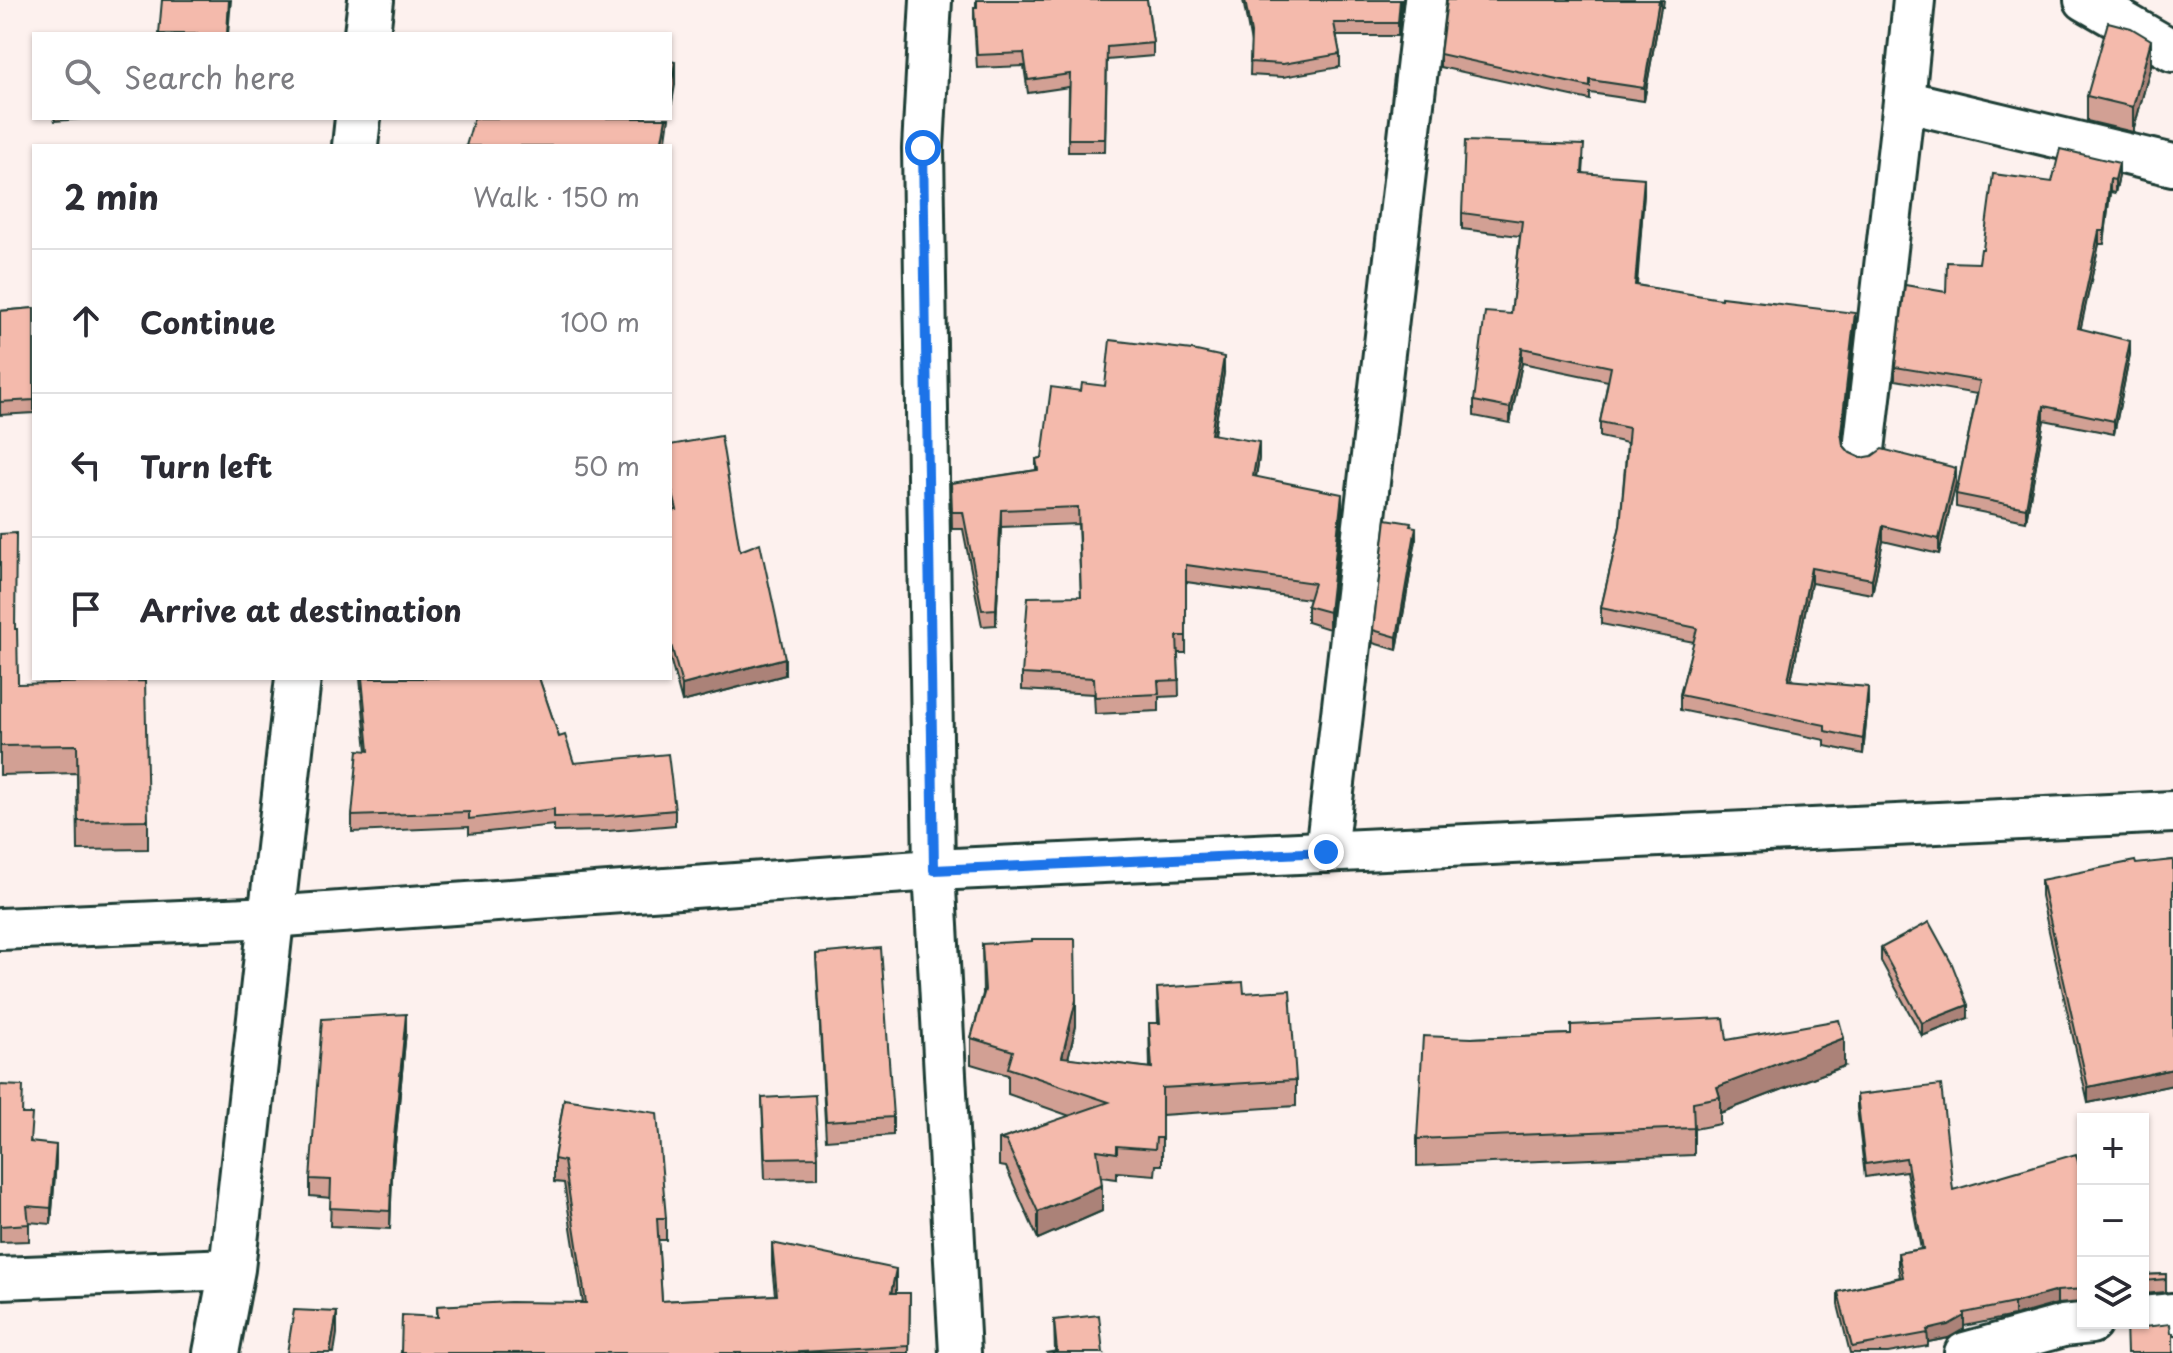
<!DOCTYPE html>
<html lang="en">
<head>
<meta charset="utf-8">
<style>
  body { margin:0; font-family:"Playpen Sans",sans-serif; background:#f2f2f3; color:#2b2b33 }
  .controls { position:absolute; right:24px; bottom:24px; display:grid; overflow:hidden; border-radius:0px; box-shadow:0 2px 6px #0004 }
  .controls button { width:72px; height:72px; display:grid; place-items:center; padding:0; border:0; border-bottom:2px solid #e1e1e2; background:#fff; color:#2b2b33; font:40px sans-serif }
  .stop { position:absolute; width:24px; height:24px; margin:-18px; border:6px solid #1a73e8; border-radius:50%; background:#fff }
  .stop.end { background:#1a73e8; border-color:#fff; box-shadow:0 2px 8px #0008 }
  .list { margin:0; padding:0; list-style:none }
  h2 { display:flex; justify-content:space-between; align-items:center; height:104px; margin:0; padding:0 32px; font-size:34px }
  h2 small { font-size:26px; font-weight:400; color:#7c7c81 }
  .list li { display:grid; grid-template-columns:52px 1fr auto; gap:24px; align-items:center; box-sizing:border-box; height:144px; padding:0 32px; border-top:2px solid #e1e1e2 }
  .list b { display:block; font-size:30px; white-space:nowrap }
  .list em { font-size:26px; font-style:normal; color:#7c7c81 }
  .icon { flex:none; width:44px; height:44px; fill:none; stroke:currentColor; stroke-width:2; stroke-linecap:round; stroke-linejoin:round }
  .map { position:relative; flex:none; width:2173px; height:1353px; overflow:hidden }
  .search { position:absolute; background:#fff; box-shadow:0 2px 6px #0004; left:32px; top:32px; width:640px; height:88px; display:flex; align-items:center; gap:20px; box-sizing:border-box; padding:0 28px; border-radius:0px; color:#7c7c81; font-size:30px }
  .panel { position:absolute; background:#fff; box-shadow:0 2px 6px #0004; left:32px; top:144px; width:640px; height:536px; border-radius:0px }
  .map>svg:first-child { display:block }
</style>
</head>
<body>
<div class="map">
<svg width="2173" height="1353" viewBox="0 0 2173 1353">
  <rect width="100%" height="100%" fill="#fdf1ee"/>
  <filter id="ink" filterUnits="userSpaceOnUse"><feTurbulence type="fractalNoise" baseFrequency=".0125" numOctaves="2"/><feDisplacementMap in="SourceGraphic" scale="16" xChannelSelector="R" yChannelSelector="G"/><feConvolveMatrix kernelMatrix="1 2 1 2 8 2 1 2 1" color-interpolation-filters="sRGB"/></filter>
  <g filter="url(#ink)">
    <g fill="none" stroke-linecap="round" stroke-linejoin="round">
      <defs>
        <g id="minor">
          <polyline points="931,0 923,148 934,870 960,1353"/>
          <polyline points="2085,0 2173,51"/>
          <polyline points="1904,101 2173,165"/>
          <polyline points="1864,450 1904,101 1914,0"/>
          <polyline points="1326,852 1425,0"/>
          <polyline points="0,929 270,917 934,870 2173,812"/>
          <polyline points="0,1278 232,1269"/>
          <polyline points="2143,1317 2173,1314"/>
          <polyline points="1965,1353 2063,1326 2091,1323"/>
        </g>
        <g id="tertiary">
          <polyline points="367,34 371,0"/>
          <polyline points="355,146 358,118"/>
          <polyline points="216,1353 232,1269 298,678"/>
        </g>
      </defs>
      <use href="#minor" stroke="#1f3d34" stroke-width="46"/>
      <use href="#tertiary" stroke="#1f3d34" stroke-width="50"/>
      <use href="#minor" stroke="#fff" stroke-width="40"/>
      <use href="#tertiary" stroke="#fff" stroke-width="44"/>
    </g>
    <g fill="#d2a094" stroke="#1f3d34" stroke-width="2">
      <polygon points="976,0 1147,0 1153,43 1153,56 1107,60 1105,152 1068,152 1069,87 1028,93 1024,66 977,68 974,20 974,7 976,7"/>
      <polygon points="1243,0 1402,0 1398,36 1336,36 1340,54 1340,67 1283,77 1250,75 1251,43"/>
      <polygon points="1447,0 1664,0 1663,7 1661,7 1644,101 1590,93 1590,100 1440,67 1440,54"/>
      <polygon points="2151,65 2133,132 2087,121 2087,96"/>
      <polygon points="54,118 95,118 55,121"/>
      <polygon points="1584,160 1583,173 1644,193 1637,285 1855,328 1842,438 1843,445 1850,453 1861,458 1956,483 1939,554 1883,541 1872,594 1811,583 1791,680 1868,702 1863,754 1825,746 1825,740 1680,710 1680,695 1694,642 1601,624 1601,608 1620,526 1627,443 1600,437 1600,422 1608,381 1522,363 1510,423 1474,416 1474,401 1511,314 1520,236 1462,229 1462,213"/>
      <polygon points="2119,176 2115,193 2110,192 2104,244 2099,244 2080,329 2130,354 2114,434 2044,420 2026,521 1956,507 1956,494 1977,394 1895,380 1895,367 1946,292 1979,263 1983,249 2052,182"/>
      <polygon points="34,308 34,413 0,415 0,311"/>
      <polygon points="1224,373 1214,434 1259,458 1256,477 1342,511 1329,629 1307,622 1307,606 1309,599 1186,582 1186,653 1178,653 1179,696 1159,697 1159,711 1095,714 1094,694 1022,690 1022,674 1081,596 1078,524 1001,527 996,625 982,626 963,529 952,529 951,483 1036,470 1036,459 1042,458 1081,391 1105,386"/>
      <polygon points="670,445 740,551 785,675 682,702 670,658 670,511 673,511 670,499"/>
      <polygon points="1411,526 1416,540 1397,650 1373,643 1373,630"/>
      <polygon points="0,534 15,629 18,684 148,820 148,849 78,850 77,773 0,775"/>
      <polygon points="360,678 539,678 559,737 574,763 675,810 675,825 608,831 554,832 554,825 469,834 469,827 352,832 352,816 367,751"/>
      <polygon points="2173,860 2173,1085 2088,1103 2041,896 2041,880"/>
      <polygon points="982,944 1076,1026 1068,1058 1150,1068 1149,1023 1158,1023 1157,988 1244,993 1296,1080 1296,1106 1162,1115 1162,1165 1156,1165 1155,1175 1117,1172 1117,1179 1101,1177 1102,1211 1038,1239 1006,1167 999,1166 999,1140 1070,1116 1008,1094 1008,1075 971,1064 971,1038 983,994"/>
      <polygon points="1881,948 1968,1018 1922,1036 1881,961"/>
      <polygon points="816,954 893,1117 893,1135 826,1140"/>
      <polygon points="406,1031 392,1176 390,1229 330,1226 331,1198 310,1196 310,1179"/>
      <polygon points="1571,1034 1727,1040 1844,1066 1720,1113 1720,1124 1694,1129 1694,1155 1417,1166 1417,1139 1472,1038"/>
      <polygon points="0,1085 23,1114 31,1142 56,1161 51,1224 29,1222 29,1241 0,1242"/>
      <polygon points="1857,1095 1953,1190 2083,1172 2083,1302 2057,1304 2014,1316 1964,1326 1964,1329 1948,1338 1928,1342 1928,1346 1888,1353 1850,1353 1838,1305 1838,1292 1900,1277 1898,1266 1898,1253 1921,1249 1906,1171 1865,1177 1857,1108"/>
      <polygon points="762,1098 818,1157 818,1178 765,1179"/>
      <polygon points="564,1099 666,1218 666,1240 658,1240 662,1301 775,1295 772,1266 772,1243 896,1293 910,1293 909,1353 401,1353 437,1317 437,1306 583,1303 564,1183 554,1182 554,1159"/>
      <polygon points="2166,1274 2166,1292 2143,1294 2143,1275"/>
      <polygon points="1054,1320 1103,1353 1055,1351"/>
    </g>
    <g fill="#ab8278" stroke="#1f3d34" stroke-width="2">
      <polygon points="229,0 231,0 228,34 227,34"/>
      <polygon points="1400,0 1402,0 1398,36 1398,23"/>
      <polygon points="1659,0 1661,0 1661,7 1644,101 1644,88"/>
      <polygon points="2151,40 2151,65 2133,132 2133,107"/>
      <polygon points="675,62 675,85 670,114 670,91"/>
      <polygon points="666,118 669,118 665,146 661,146"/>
      <polygon points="2119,163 2119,176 2115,193 2115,180"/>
      <polygon points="1644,178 1644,193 1635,300 1635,285"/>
      <polygon points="2110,179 2110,192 2104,244 2104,231"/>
      <polygon points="2099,231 2099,244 2078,341 2078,328"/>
      <polygon points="1855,313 1855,328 1841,447 1841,432"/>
      <polygon points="2130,341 2130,354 2114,434 2114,421"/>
      <polygon points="1522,348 1522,363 1510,423 1510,408"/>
      <polygon points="1224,357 1224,373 1211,450 1211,434"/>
      <polygon points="2044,406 2044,420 2026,521 2026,508"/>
      <polygon points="1259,442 1259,458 1253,493 1253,476"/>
      <polygon points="1956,468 1956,483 1939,554 1939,539"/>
      <polygon points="1342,494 1342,511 1329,629 1329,612"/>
      <polygon points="1001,510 1001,527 996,625 996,609"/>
      <polygon points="1883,526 1883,541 1872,594 1872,579"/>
      <polygon points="1416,527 1416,540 1397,650 1397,637"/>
      <polygon points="1811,568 1811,583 1788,695 1788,680"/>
      <polygon points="785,658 785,675 682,702 682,685"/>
      <polygon points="1868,687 1868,702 1863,754 1863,739"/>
      <polygon points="1076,1000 1076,1026 1062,1083 1062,1057"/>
      <polygon points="1968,1005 1968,1018 1922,1036 1922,1023"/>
      <polygon points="406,1014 406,1031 392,1176 390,1229 392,1158"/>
      <polygon points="1844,1038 1844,1066 1720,1113 1720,1097 1717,1087"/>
      <polygon points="2173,1069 2173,1085 2088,1103 2088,1087"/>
      <polygon points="56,1145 56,1161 51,1224 51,1208"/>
      <polygon points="1102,1185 1102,1211 1038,1239 1038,1212"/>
      <polygon points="896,1269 896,1292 891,1315 891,1293"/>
      <polygon points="2057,1291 2057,1304 2014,1316 2014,1303"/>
      <polygon points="337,1312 337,1334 334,1353 330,1353"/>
      <polygon points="1964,1316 1964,1329 1948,1338 1928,1342 1927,1330"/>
    </g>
    <g fill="#f4baac" stroke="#1f3d34" stroke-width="2">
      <polygon points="162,0 229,0 227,34 159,34"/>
      <polygon points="977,0 1147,0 1153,43 1107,47 1105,139 1068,139 1070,74 1028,80 1024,53 977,55 974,7 977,7"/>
      <polygon points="1245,0 1400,0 1398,23 1334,23 1340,54 1283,64 1250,62 1251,33"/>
      <polygon points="1447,0 1659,0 1644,88 1590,80 1590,87 1440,54"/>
      <polygon points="2108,22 2131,28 2151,40 2133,107 2087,96"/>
      <polygon points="670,61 675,62 670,91"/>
      <polygon points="474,118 666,118 661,146 466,146"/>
      <polygon points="1465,141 1584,145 1582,173 1644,178 1635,285 1721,299 1721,297 1855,313 1841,432 1843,445 1850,453 1861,458 1872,456 1882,449 1956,468 1939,539 1883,526 1872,579 1811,568 1788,680 1868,687 1863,739 1825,731 1825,725 1680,695 1697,628 1601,608 1620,526 1629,428 1600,422 1611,367 1522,348 1510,408 1474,401 1485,312 1511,314 1522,221 1462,213"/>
      <polygon points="2060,149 2119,163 2115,180 2110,179 2104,231 2099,231 2078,328 2130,341 2114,421 2044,406 2026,508 1956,494 1980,381 1895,367 1905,285 1946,292 1947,262 1979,263 1981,249 1983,249 1993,174 2052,182"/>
      <polygon points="34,308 34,400 0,402 0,311"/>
      <polygon points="1110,340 1192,350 1224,357 1211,434 1259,442 1253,476 1342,494 1329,612 1307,606 1314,583 1186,565 1186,636 1177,636 1179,680 1158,681 1159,694 1095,697 1094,678 1022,674 1028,597 1081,596 1078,507 1001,510 996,609 982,610 963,512 952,512 951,483 1038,470 1036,459 1042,458 1051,387 1081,391 1082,383 1105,386"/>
      <polygon points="721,436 740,551 760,543 785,658 682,685 670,641 670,511 677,510 670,482 670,445"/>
      <polygon points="1386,519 1411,523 1410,526 1416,527 1397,637 1373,630"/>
      <polygon points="16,533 15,629 17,629 18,684 145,681 148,820 78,821 77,745 0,746 0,534"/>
      <polygon points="362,678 539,678 559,737 565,735 574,763 668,754 675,810 608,816 554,817 554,809 469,819 469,812 352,816 358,750 369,751"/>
      <polygon points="2173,860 2173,1069 2088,1087 2041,880 2135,861 2136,864"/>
      <polygon points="1929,922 1952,964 1968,1005 1922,1023 1881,948"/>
      <polygon points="1032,939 1075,939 1076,1000 1062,1057 1152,1068 1149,1023 1160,1023 1157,988 1243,982 1244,993 1290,990 1296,1080 1162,1088 1162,1138 1156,1138 1155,1149 1117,1146 1117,1153 1097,1150 1102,1185 1038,1212 1006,1141 999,1140 1109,1102 1008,1068 1013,1051 971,1038 985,990 982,944 1032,941"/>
      <polygon points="881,948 893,1117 826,1121 816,954"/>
      <polygon points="406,1014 392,1158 390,1211 330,1208 331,1180 310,1179 322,1019"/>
      <polygon points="1724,1018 1727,1040 1839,1020 1844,1038 1717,1087 1720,1097 1693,1102 1694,1128 1417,1139 1423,1036 1472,1038 1571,1034 1571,1025"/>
      <polygon points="0,1085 23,1086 22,1114 32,1114 30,1142 56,1145 51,1208 27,1206 29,1224 0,1226"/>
      <polygon points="1941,1085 1953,1190 2076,1154 2081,1173 2083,1172 2083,1289 2057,1291 2014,1303 1964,1313 1964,1316 1948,1325 1927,1330 1928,1333 1852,1347 1838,1292 1903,1277 1898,1253 1923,1249 1906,1158 1865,1164 1857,1095"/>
      <polygon points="815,1095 818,1157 765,1158 762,1098"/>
      <polygon points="564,1099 657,1113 666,1218 657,1218 662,1301 777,1295 772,1243 896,1269 891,1293 910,1293 909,1346 783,1353 401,1353 402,1315 438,1317 437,1306 510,1302 586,1303 564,1161 554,1159"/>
      <polygon points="2166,1274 2166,1279 2143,1281 2143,1275"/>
      <polygon points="294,1310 337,1312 330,1353 287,1353"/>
      <polygon points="1099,1315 1103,1353 1046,1353 1057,1351 1054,1320"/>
      <polygon points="2126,1323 2131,1323 2134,1325 2144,1327 2170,1324 2171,1333 2173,1333 2173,1353 2127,1353"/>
    </g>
  </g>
  <g fill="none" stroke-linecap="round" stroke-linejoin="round" filter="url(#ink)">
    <polyline stroke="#1a73e8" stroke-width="10" points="923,148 934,870 1326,852"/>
  </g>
</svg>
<div class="controls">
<button>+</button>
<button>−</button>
<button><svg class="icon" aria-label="layers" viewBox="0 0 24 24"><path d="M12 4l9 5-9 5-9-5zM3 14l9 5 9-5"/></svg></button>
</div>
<div class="stop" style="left:923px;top:148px"></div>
<div class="stop end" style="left:1326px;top:852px"></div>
<div class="search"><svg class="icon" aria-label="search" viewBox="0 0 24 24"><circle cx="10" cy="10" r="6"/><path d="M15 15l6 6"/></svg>Search here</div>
<section class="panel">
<h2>2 min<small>Walk · 150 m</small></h2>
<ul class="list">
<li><svg class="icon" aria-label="ahead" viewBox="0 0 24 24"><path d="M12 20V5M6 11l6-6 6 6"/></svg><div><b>Continue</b></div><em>100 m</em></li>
<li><svg class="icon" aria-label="left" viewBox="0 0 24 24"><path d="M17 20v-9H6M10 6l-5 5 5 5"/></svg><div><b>Turn left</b></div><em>50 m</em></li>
<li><svg class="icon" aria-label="arrive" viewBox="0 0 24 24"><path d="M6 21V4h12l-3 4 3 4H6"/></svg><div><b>Arrive at destination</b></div></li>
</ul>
</section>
</div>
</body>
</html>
